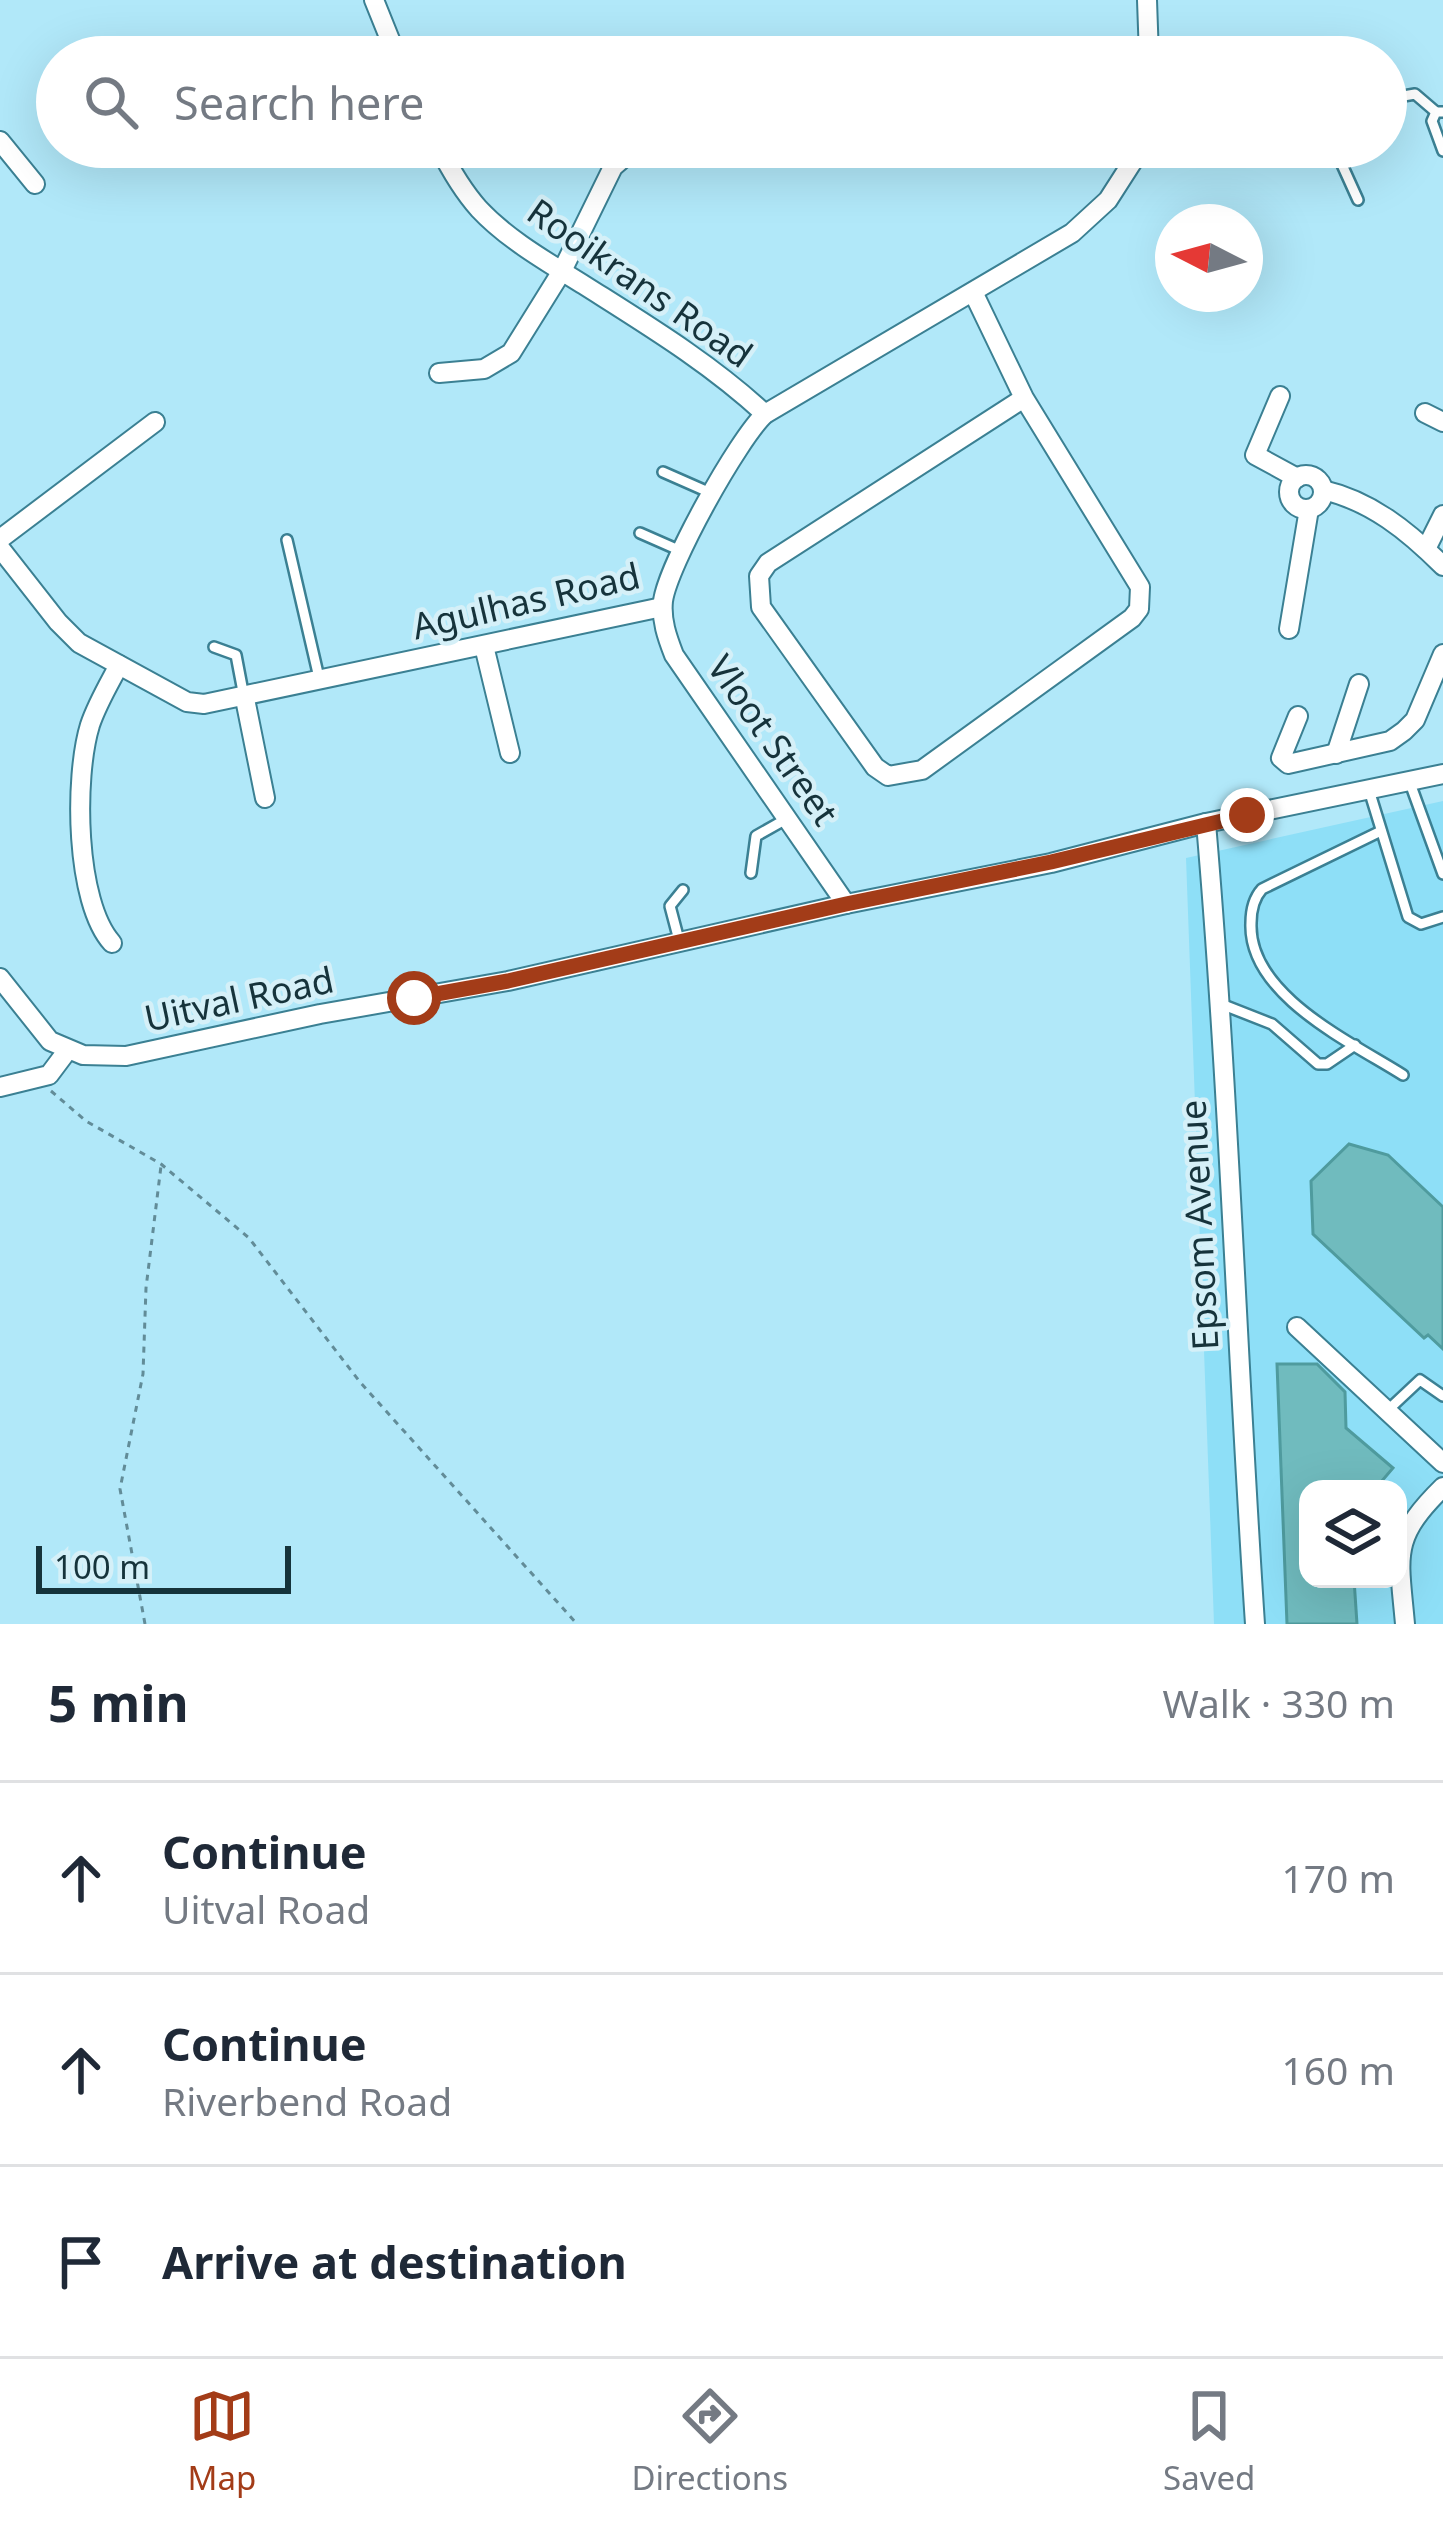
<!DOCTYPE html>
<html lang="en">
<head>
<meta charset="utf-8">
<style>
  body { margin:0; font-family:"Noto Sans",sans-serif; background:#f6f6f7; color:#1f2937 }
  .controls { position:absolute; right:36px; bottom:36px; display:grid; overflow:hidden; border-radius:24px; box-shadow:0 12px 48px #0002 }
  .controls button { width:108px; height:108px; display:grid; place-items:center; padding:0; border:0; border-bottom:3px solid #e0e1e3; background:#fff; color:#1f2937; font:60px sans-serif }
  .compass { position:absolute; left:1155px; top:204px; width:108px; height:108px; border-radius:50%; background:#fff; box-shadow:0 12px 48px #0002; rotate:276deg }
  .scale { position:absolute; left:36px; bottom:30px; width:255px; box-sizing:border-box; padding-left:12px; border:6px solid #16333b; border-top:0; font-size:33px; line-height:42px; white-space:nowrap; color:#16333b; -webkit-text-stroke:9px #d5f0f8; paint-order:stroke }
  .stop { position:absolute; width:36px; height:36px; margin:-27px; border:9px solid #a33c18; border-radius:50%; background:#fff }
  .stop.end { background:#a33c18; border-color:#fff; box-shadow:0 3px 12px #0008 }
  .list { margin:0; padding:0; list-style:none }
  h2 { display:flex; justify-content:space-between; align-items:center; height:156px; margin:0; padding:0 48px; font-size:51px }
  h2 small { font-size:39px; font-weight:400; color:#747a83 }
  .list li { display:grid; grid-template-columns:78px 1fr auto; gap:36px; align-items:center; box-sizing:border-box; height:192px; padding:0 48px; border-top:3px solid #e0e1e3 }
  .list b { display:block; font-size:45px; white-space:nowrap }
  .list p { margin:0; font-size:39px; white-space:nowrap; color:#747a83 }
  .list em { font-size:39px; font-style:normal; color:#747a83 }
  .icon { flex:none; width:66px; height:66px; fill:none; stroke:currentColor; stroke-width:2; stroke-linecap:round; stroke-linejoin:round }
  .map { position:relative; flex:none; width:1443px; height:1624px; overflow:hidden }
  .search { position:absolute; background:#fff; box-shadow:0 12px 48px #0002; left:36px; right:36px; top:36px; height:132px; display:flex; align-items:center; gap:30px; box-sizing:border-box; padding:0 42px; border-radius:66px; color:#747a83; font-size:45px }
  .sheet { height:732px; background:#fff }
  nav { display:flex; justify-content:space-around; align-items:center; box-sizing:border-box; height:168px; border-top:3px solid #e0e1e3; background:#fff; font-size:33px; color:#747a83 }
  nav a { display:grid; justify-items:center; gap:6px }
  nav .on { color:#a33c18 }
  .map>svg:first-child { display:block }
</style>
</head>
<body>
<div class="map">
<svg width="1443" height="1624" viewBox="0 0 1443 1624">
  <rect width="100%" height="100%" fill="#b1e8f9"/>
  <path fill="#8edff7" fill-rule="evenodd" d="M1443,801V1624H1214L1186,858ZM1308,1489H1398V1579H1308Z"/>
  <g fill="#70bbbe" stroke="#4f9b9e" stroke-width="3">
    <polygon points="1349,1144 1388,1155 1443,1207 1443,1349 1428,1335 1424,1338 1313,1234 1311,1181"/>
    <polygon points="1277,1364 1317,1364 1345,1392 1346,1428 1393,1468 1375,1489 1308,1489 1308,1579 1354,1579 1357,1624 1287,1624"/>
  </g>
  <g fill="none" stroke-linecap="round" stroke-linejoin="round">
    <defs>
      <g id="lane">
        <polyline points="1386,99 1415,94 1436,112"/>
        <polyline points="1443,112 1436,112 1432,121 1443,151"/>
        <polyline points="1334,147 1358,200"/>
        <polyline points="663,472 713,494"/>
        <polyline points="640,533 681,551"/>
        <polyline points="287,540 320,682"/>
        <polyline points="214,647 236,655 244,697"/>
        <polyline points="1410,783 1443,874"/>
        <polyline points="1369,790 1408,917 1421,924 1443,917"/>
        <path d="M1381,831L1262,889C1253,899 1251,910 1251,923C1248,995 1351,1042 1403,1075"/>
        <polyline points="751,873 756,836 788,818"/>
        <polyline points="680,944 670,906 683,890"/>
        <polyline points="1221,1004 1272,1024 1318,1064 1327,1064 1355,1045"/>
        <polyline points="1388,1410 1420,1380 1443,1396"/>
      </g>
      <g id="street">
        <polyline points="374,0 397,57"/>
        <polyline points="1147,0 1149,57"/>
        <polyline points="0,141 35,184"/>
        <path d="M439,147C450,169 463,191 479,209C508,240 549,263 584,285C647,325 710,363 765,414"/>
        <polyline points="278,149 283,147"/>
        <polyline points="973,292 1024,398 1140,587 1139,609 1132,618 922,770 888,776 875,767 761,607 759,576 768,563 1024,398"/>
        <polyline points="439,373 484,369 511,353 562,271 613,167 636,147"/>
        <polyline points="1280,396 1255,455 1297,478"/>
        <polyline points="1425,413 1443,422"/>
        <circle cx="1306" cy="492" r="17"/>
        <path d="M1323,490C1371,501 1408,531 1443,566"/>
        <polyline points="0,539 155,422"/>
        <polyline points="0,548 58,622 79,643 187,702 204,704 662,607"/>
        <polyline points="1426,549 1443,515"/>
        <polyline points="1289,629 1309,509"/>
        <polyline points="484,646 510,753"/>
        <polyline points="245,699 265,798"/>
        <polyline points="1298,716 1281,758 1288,764 1390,741 1404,731 1415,720 1443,654"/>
        <polyline points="1336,754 1359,684"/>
        <path d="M1206,823C1229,1090 1237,1357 1255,1624"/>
        <path d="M846,904L674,655C667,637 661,620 663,601C668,565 738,439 765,414L1072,233L1108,200L1142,147"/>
        <path d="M112,943C75,902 74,777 90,725C97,704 109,684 119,665"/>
        <polyline points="0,978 50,1041 83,1055 126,1056 320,1014 508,981 846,904 1051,863 1206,823 1443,774"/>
        <polyline points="0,1087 49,1075 67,1051"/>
        <polyline points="1297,1327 1443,1463"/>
        <path d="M1405,1624C1399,1555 1390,1539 1443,1487"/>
      </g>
    </defs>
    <use href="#lane" stroke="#3b8093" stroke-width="14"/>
    <use href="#street" stroke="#3b8093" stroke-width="22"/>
    <g stroke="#628c98" stroke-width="3" stroke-dasharray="6 6" stroke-linecap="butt">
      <polyline points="51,1091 86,1121 161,1164 249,1238 360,1382 577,1624"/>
      <polyline points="145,1624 120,1489 143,1374 146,1288 161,1166"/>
    </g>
    <use href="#lane" stroke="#fff" stroke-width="9"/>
    <use href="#street" stroke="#fff" stroke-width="18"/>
  </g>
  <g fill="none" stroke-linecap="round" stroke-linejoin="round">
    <polyline stroke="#a33c18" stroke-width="15" points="414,998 508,981 846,904 1051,862 1247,815"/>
  </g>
  <g text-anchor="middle" stroke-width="9" stroke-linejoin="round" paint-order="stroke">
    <g font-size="36" fill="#16333b" stroke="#d5f0f8">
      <text transform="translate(640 283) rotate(35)" y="13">Rooikrans Road</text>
      <text transform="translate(526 601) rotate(-13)" y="13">Agulhas Road</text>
      <text transform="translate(773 740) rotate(55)" y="13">Vloot Street</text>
      <text transform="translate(239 999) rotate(-12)" y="13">Uitval Road</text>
      <text transform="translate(1199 1225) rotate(-93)" y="13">Epsom Avenue</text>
    </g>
  </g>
</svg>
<div class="controls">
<button><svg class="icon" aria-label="layers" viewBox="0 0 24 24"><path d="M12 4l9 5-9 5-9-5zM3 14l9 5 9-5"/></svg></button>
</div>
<svg class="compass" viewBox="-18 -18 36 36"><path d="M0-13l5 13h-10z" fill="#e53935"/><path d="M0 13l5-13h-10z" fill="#747a83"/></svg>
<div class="scale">100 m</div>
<div class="stop" style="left:414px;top:998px"></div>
<div class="stop end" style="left:1247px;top:815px"></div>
<div class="search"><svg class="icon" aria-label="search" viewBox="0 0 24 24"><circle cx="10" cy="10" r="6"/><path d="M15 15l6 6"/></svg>Search here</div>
</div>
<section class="sheet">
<h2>5 min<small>Walk · 330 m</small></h2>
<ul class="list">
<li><svg class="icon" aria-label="ahead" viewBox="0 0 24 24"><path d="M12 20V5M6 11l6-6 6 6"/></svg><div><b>Continue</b><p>Uitval Road</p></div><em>170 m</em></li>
<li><svg class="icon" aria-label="ahead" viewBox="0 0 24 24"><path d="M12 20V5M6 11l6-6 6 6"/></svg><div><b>Continue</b><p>Riverbend Road</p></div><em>160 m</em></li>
<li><svg class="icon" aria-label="arrive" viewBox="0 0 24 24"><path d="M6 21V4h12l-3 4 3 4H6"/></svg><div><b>Arrive at destination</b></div></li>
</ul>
</section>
<nav>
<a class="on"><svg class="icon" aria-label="map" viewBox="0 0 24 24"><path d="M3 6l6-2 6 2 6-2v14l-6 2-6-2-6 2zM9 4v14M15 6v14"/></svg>Map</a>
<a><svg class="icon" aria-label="directions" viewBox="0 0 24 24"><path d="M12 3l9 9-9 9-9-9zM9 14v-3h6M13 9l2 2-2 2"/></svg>Directions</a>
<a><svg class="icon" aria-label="saved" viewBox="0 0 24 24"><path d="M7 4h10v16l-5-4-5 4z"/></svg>Saved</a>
</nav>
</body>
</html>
